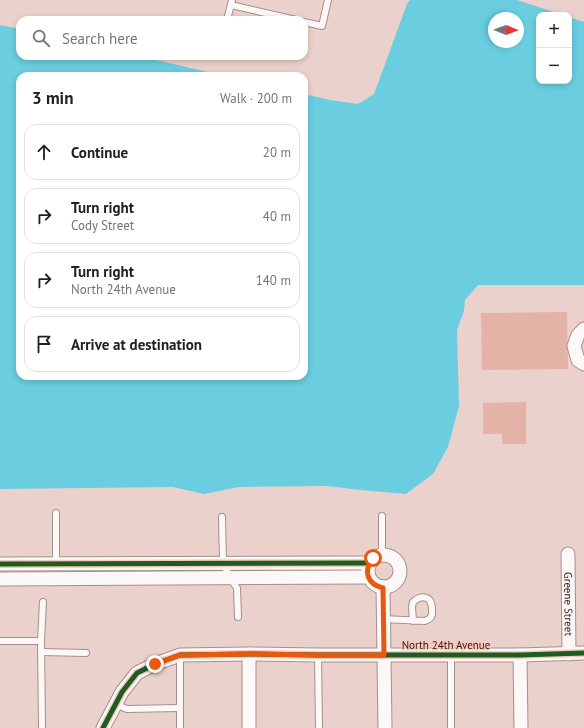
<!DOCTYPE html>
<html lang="en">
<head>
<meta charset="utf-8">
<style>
  body { margin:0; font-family:"PT Sans",sans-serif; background:#f2f2f2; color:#202124 }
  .controls { position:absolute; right:12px; top:12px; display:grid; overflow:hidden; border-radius:8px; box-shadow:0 2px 6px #0003 }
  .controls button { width:36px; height:36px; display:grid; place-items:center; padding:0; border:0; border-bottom:1px solid #e0e0e0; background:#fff; color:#202124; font:20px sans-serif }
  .compass { position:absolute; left:488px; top:12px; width:36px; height:36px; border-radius:50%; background:#fff; box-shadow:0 2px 6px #0003; rotate:91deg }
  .stop { position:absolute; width:12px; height:12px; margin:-9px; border:3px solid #ea580c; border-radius:50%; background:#fff }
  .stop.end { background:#ea580c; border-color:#fff; box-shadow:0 1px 4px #0008 }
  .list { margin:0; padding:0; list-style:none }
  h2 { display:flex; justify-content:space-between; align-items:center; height:52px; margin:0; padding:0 16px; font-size:17px }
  h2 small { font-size:13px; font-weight:400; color:#757577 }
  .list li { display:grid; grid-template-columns:26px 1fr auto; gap:12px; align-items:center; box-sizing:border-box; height:56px; margin:0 8px 8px; padding:0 8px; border:1px solid #e0e0e0; border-radius:12px }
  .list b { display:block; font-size:15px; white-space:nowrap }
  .list p { margin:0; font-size:13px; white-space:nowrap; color:#757577 }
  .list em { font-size:13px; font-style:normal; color:#757577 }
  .icon { flex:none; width:22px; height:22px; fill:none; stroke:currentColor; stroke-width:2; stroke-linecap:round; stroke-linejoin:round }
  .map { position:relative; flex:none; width:584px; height:728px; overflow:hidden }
  .search { position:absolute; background:#fff; box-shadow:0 2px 6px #0003; left:16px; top:16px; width:292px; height:44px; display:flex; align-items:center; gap:10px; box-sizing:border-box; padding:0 14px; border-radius:12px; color:#757577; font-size:15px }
  .panel { position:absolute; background:#fff; box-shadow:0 2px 6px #0003; left:16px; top:72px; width:292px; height:308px; border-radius:12px }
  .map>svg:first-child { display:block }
</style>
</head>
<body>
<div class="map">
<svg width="584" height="728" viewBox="0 0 584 728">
  <rect width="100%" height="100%" fill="#ebd1cb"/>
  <g fill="#e4b2a6">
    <polygon points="567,312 568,369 482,370 481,313"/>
    <polygon points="526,402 526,444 502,444 502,434 483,434 483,403"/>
  </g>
  <path fill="#6acee0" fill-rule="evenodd" d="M410,0H517L563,15H539V81H569V17L584,22V285H478L465,300L464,311L457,330L459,406L448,447L433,474L406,494L361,490L327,486L239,487L204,494L173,487L0,489V25L20,29V56H138L226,76H20V376H304V94L330,100L358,104L374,94L407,4ZM494,18H518V42H494Z"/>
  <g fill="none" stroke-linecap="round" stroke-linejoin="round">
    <defs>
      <g id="lane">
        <polyline points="231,5 296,20"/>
        <polyline points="227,20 232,0"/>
        <polyline points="304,22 322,26 328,0"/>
        <polyline points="382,516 382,554"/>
        <polyline points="222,517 223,563 230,578 237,588 238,617"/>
        <polyline points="56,564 56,513"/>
        <path d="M383,619L425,621C428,620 431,618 432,615C432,614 432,609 432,608C431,595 421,595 413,602L412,607L413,621"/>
        <polyline points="0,641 41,641 42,727"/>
        <polyline points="41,641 43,602"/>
        <polyline points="41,652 86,653"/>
        <polyline points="180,655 180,728"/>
        <polyline points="318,655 319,728"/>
        <polyline points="451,655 451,728"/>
        <polyline points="115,704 127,709 180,708"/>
      </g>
      <g id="street">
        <polyline points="584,329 578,335 574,346 578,360 584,364"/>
        <path id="s1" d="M568,554L569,654"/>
        <circle cx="384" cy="571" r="16"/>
        <polyline points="0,564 369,563"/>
        <polyline points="0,579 368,577"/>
        <polyline points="383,587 385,728"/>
        <polyline points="249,654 249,728"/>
        <polyline points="520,655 521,728"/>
        <polyline points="103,728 122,692 137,673 155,664 180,655 249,654 318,655 520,655 584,653"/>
      </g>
    </defs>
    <use href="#lane" stroke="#a78f89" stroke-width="8"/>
    <use href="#street" stroke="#a78f89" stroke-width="15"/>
    <use href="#lane" stroke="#fcf8f7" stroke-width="6"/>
    <use href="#street" stroke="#fcf8f7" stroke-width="13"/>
    <defs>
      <g id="cycleway">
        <polyline points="0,564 369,563"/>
        <polyline points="103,728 122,692 137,673 155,664 180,655 249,654 318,655 520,655 584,653"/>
      </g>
    </defs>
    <use href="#cycleway" stroke="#f8c9be" stroke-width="8"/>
    <use href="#cycleway" stroke="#1b5e20" stroke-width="5"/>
  </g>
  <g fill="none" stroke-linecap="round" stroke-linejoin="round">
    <path stroke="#ea580c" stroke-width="5" d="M155,664L180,655L249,654L318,655H384L383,588C367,584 363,571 373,558"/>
  </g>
  <g text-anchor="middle" stroke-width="3" stroke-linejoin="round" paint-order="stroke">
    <g font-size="11" fill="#321710" stroke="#f8c9be">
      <text dy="4" stroke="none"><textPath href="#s1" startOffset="50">Greene Street</textPath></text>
      <text x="446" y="649">North 24th Avenue</text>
    </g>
  </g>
</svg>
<div class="controls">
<button>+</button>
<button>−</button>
</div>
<svg class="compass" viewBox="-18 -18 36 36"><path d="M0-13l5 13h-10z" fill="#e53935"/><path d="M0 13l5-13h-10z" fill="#757577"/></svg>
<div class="stop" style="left:373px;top:558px"></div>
<div class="stop end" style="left:155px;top:664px"></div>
<div class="search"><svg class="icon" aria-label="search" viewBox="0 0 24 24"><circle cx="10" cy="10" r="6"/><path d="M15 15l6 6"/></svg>Search here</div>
<section class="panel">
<h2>3 min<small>Walk · 200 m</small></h2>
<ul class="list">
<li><svg class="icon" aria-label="ahead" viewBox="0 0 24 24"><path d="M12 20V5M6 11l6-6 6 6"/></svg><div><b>Continue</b></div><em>20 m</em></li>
<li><svg class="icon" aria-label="right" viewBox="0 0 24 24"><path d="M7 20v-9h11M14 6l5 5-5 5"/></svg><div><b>Turn right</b><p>Cody Street</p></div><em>40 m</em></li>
<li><svg class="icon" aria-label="right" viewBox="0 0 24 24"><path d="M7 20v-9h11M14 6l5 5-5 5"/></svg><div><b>Turn right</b><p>North 24th Avenue</p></div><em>140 m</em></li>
<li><svg class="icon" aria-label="arrive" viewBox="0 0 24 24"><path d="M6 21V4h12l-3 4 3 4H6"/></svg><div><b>Arrive at destination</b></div></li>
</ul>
</section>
</div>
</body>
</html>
